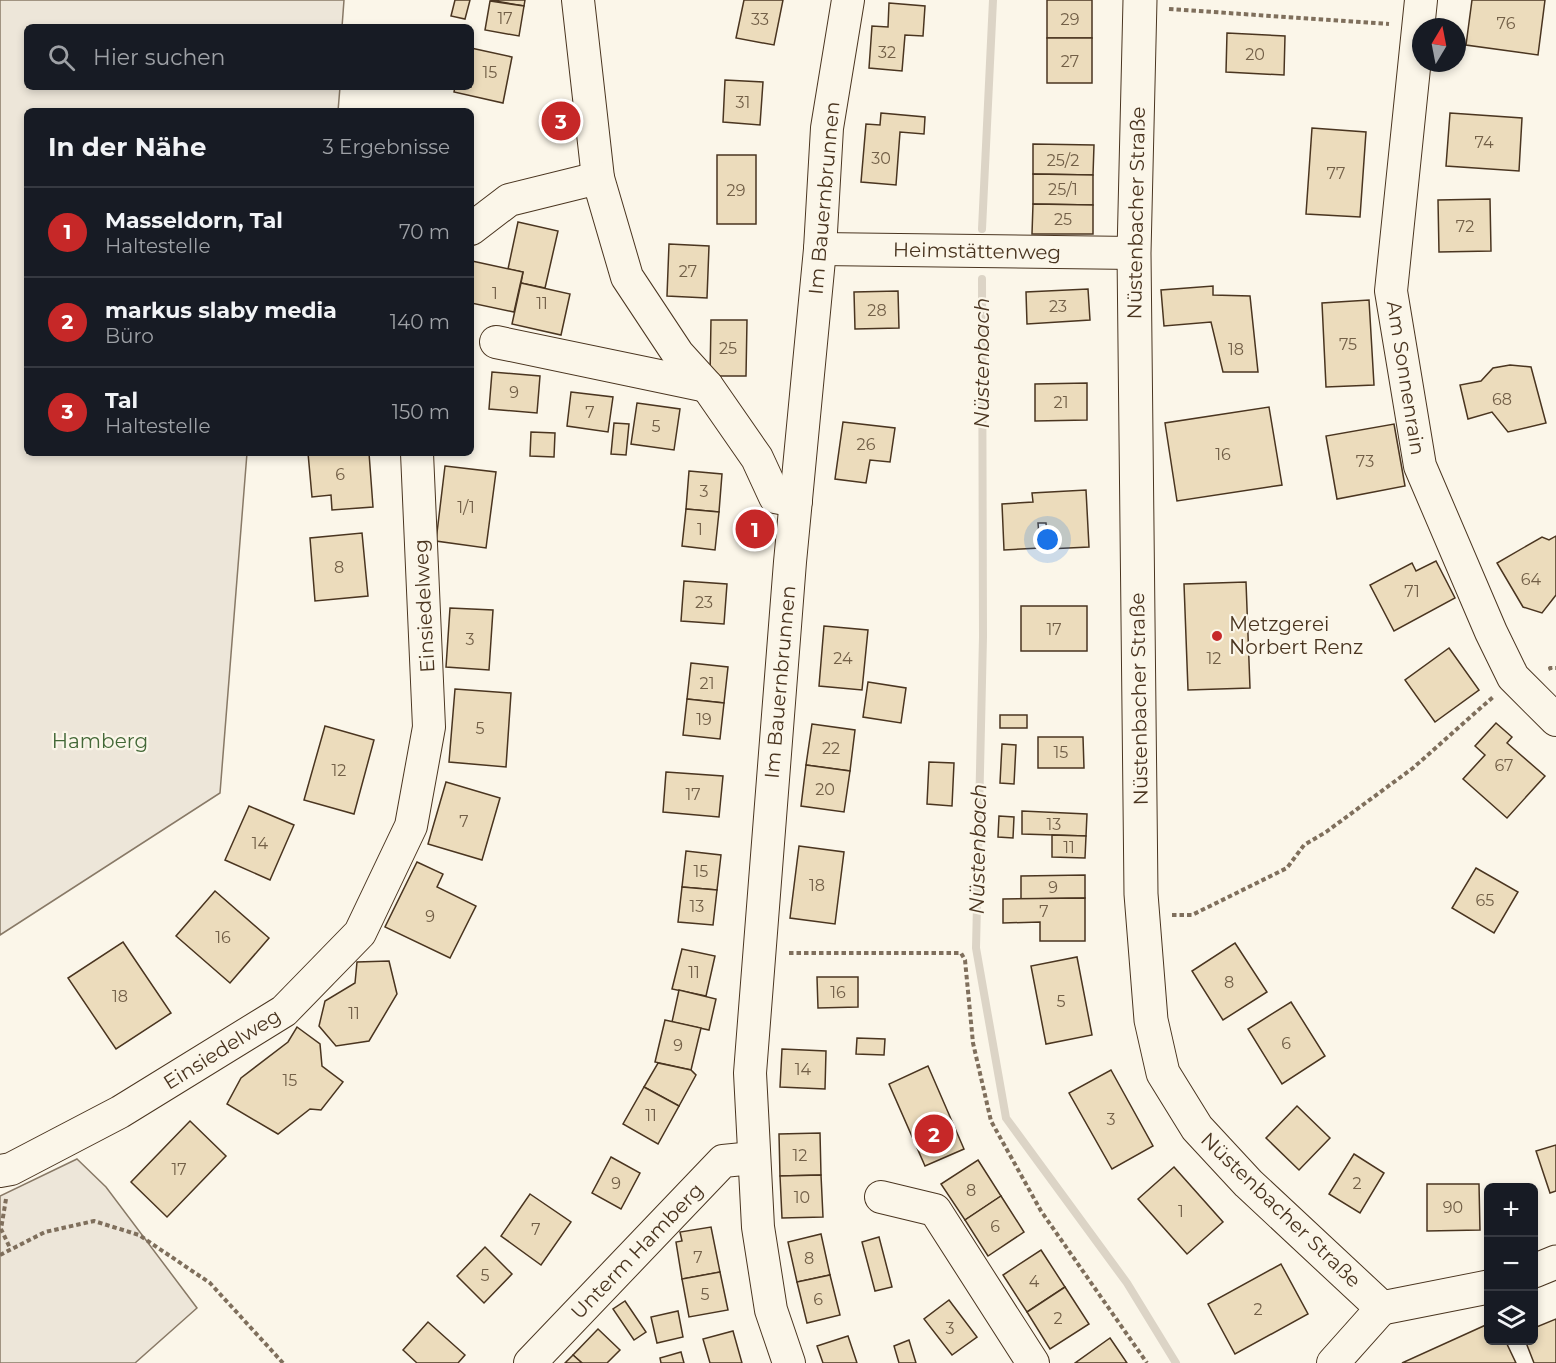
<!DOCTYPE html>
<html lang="de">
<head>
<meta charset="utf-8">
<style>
  body { margin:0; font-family:Montserrat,sans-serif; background:#242831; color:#f1f3f6 }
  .controls { position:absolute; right:18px; bottom:18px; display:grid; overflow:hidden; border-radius:9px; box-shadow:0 3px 9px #0003 }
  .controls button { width:54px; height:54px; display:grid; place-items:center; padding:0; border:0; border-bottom:2px solid #363941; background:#171b24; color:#f1f3f6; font:30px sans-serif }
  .compass { position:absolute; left:1412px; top:18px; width:54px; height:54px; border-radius:50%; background:#171b24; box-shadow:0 3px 9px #0003; rotate:10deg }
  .you { position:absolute; left:1048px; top:540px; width:21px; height:21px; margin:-15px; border:4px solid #fff; border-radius:50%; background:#1a73e8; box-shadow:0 0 0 9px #1a73e833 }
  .badge { display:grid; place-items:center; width:39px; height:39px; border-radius:50%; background:#c62828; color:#fff; font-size:20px; font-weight:700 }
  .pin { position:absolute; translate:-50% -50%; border:3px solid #fff; box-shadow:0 2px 6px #0006 }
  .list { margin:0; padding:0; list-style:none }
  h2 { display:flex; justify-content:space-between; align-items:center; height:78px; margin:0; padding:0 24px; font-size:26px }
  h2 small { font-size:20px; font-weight:400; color:#9ea1a6 }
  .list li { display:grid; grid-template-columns:39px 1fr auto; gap:18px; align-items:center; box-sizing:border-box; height:90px; padding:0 24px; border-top:2px solid #363941 }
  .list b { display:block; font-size:22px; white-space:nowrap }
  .list p { margin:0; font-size:20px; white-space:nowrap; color:#9ea1a6 }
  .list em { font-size:20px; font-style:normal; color:#9ea1a6 }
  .icon { flex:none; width:33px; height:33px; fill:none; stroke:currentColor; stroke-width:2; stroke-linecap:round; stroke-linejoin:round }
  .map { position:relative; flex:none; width:1556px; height:1363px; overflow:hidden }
  .search { position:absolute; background:#171b24; box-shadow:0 3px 9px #0003; left:24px; top:24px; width:450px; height:66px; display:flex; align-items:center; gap:15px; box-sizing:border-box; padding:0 21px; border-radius:9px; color:#9ea1a6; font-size:22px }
  .panel { position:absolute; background:#171b24; box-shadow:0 3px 9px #0003; left:24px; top:108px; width:450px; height:348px; border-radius:9px }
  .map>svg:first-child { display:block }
</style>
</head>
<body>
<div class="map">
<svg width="1556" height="1363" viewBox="0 0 1556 1363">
  <rect width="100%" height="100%" fill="#fbf6e9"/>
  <g fill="#ede6d9" stroke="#887966" stroke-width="1.5">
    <polygon points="0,0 344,0 342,27 27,27 27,87 340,87 338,111 27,111 27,453 247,453 220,793 0,935"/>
    <polygon points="77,1159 106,1187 197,1308 135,1363 0,1363 0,1196"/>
  </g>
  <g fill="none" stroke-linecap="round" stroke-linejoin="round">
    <g stroke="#dcd4c6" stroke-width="8">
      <polyline points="982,229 993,0"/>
      <polyline points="982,279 983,637 976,948 1006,1118 1127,1283 1176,1363"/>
    </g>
  </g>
  <g fill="#ecdcbc" stroke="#4a3520" stroke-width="1.5">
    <polygon points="455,0 470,0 465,19 451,16"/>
    <polygon points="490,0 525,0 524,6"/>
    <polygon points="744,0 783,0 774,45 736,38"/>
    <rect x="1047" y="0" width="45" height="38"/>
    <polygon points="1472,0 1545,0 1538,55 1466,45"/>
    <polygon points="490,1 524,6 519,36 485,30"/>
    <polygon points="889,3 925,6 923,36 905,35 902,71 869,68 872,26 888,27"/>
    <polygon points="1227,33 1285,36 1284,75 1226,72"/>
    <rect x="1047" y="38" width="45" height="45"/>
    <polygon points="471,48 512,57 503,103 454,92 455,87 471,87"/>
    <polygon points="725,80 763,82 760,125 723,122"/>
    <polygon points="881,113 925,117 924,134 900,132 896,185 861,182 866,124 880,125"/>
    <polygon points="1450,113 1522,118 1519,171 1446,166"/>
    <polygon points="1312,128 1366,132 1360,217 1306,214"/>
    <polygon points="1033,144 1094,145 1093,175 1033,174"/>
    <rect x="717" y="155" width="39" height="69"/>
    <polygon points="1033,174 1093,175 1093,205 1033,204"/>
    <polygon points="1490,199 1491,251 1439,252 1438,200"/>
    <polygon points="1033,204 1093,205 1093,234 1032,234"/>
    <polygon points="518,222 558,231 545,288 521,283 523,272 508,269"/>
    <polygon points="669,244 709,246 707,298 667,296"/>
    <polygon points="472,261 523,272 514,312 471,303"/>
    <polygon points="521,283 570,294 561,335 512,324"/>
    <polygon points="1213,286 1213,295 1250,296 1258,372 1223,372 1211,322 1164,326 1161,290"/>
    <polygon points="1088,289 1090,320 1027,324 1026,292"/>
    <polygon points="898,291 899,328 855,329 854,292"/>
    <polygon points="1369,300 1374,385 1326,387 1322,303"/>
    <polygon points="711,320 747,320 746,376 710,376"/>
    <polygon points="1510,365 1531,367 1546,423 1508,432 1492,412 1468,419 1460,385 1481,381 1493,368"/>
    <polygon points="492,372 540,376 537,413 489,409"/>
    <polygon points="1087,383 1087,420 1035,421 1035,384"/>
    <polygon points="571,392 613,397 608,432 567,426"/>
    <polygon points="637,403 680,409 674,450 631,444"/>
    <polygon points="1269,407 1282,485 1177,501 1165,423"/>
    <polygon points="843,422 895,428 890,462 870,460 866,483 835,479"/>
    <polygon points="614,423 629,424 626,455 611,454"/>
    <polygon points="1394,424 1405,486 1337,499 1326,436"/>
    <polygon points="531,432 555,433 554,457 530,456"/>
    <polygon points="308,453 369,453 373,507 332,510 331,495 312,497"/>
    <polygon points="445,466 496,472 486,548 436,541"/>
    <polygon points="689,471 722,474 719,512 686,509"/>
    <polygon points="1086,490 1089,547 1048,549 1046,523 1038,523 1040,548 1004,550 1002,504 1033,502 1032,493"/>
    <polygon points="686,509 719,512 715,550 682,546"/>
    <polygon points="362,533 368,596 315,601 310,538"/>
    <polygon points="1556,536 1556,595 1542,613 1523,607 1497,563 1542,537 1549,540"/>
    <polygon points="1436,561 1455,598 1394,631 1370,585 1412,563 1416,571"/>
    <polygon points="684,581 727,584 724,624 681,621"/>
    <polygon points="1246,582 1250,688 1188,690 1184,584"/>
    <rect x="1021" y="606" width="66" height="45"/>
    <polygon points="450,608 493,610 489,670 446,667"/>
    <polygon points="824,626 868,630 862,690 819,686"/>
    <polygon points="1449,648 1479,690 1435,722 1405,680"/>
    <polygon points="691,663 728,667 724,703 687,699"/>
    <polygon points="868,682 906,688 901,723 863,717"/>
    <polygon points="455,689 511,693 506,767 449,762"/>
    <polygon points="687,699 724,703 720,739 683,735"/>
    <rect x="1000" y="715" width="27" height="13"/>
    <polygon points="1496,723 1512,737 1507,743 1545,776 1507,818 1463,779 1485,755 1475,746"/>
    <polygon points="812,724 855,730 850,771 806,765"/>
    <polygon points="325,726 374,740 354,814 304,800"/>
    <polygon points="1038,737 1083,737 1084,768 1038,768"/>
    <polygon points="1002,744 1016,745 1014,784 1000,783"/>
    <polygon points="929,762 954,763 952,806 927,804"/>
    <polygon points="806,765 850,771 844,812 801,806"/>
    <polygon points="666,772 723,776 719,817 663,812"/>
    <polygon points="446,782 500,798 482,860 428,844"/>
    <polygon points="249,806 294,825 270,880 225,860"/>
    <polygon points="1022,811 1087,814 1086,836 1022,834"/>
    <polygon points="999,816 1014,817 1013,838 998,837"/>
    <polygon points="1052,835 1086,836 1085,858 1052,857"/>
    <polygon points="799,846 844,852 835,924 790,918"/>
    <polygon points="686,851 721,855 717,890 682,887"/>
    <polygon points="417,862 443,874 437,887 476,906 450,958 385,927"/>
    <polygon points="1476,868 1518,892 1494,933 1452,908"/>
    <polygon points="1085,875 1085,898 1021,899 1021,876"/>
    <polygon points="682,887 717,890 713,925 678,922"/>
    <polygon points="215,891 269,938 230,983 176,936"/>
    <polygon points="1085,898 1085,941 1040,941 1040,922 1003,923 1003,899"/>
    <polygon points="123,942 171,1013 116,1049 68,978"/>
    <polygon points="1235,943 1267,992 1223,1020 1192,971"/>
    <polygon points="682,949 715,956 706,996 672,989"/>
    <polygon points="1077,957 1092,1035 1046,1044 1031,966"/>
    <polygon points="389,961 397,994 369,1041 336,1046 319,1026 325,1001 355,983 357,962"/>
    <polygon points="817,977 858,977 858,1007 818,1008"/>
    <polygon points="679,990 716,999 709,1030 672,1022"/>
    <polygon points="1291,1002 1325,1056 1282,1084 1248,1029"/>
    <polygon points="665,1020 701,1028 691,1070 655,1062"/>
    <polygon points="297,1027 320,1044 322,1066 343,1082 321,1110 310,1109 278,1134 227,1104 241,1078 288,1042"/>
    <polygon points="857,1038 885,1039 884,1055 856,1054"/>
    <polygon points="782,1049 826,1051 825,1089 780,1087"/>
    <polygon points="658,1063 691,1070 696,1075 679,1106 644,1087"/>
    <polygon points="928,1066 964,1149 925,1166 889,1084"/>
    <polygon points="1111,1070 1153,1146 1112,1169 1069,1093"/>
    <polygon points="644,1087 679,1106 658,1144 623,1124"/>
    <polygon points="1297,1106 1330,1138 1299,1170 1266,1138"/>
    <polygon points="190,1121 226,1156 167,1217 131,1182"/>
    <polygon points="820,1133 821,1175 780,1176 779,1134"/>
    <polygon points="1556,1145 1556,1191 1550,1193 1536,1151"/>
    <polygon points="1354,1154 1384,1173 1360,1213 1329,1194"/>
    <polygon points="611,1157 640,1173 621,1209 592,1193"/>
    <polygon points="978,1160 1001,1196 965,1220 941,1184"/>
    <polygon points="1174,1167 1223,1222 1187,1254 1138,1199"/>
    <polygon points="821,1175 823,1217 782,1218 780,1176"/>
    <polygon points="1427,1184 1479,1184 1480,1230 1427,1231"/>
    <polygon points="530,1194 571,1222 541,1265 501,1236"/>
    <polygon points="1001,1196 1024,1232 988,1256 965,1220"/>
    <polygon points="711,1227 720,1272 682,1279 676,1242 682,1241 680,1232"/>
    <polygon points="821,1234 830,1275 797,1282 788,1242"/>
    <polygon points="879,1237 892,1287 875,1291 862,1242"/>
    <polygon points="485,1247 512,1274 484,1303 457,1276"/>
    <polygon points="1041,1250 1065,1287 1027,1312 1003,1275"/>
    <polygon points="1281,1264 1308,1314 1235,1354 1208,1304"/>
    <polygon points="720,1272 728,1310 689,1317 682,1279"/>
    <polygon points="830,1275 840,1315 807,1323 797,1282"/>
    <polygon points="1065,1287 1089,1324 1050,1349 1027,1312"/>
    <polygon points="949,1300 977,1337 952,1355 924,1319"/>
    <polygon points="625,1301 646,1332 634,1340 613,1309"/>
    <polygon points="678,1311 683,1337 657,1343 651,1317"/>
    <polygon points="1556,1319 1556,1363 1534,1363 1525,1340 1534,1340 1534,1328"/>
    <polygon points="428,1322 465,1355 458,1363 417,1363 403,1350"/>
    <polygon points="1488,1324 1488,1340 1505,1340 1516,1363 1402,1363"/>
    <polygon points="598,1329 620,1350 607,1363 582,1363 573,1355"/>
    <polygon points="733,1331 742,1363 710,1363 703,1339"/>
    <polygon points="848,1336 857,1363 823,1363 817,1346"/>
    <polygon points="1110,1338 1127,1363 1075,1363"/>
    <polygon points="909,1340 916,1363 899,1363 894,1346"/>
    <polygon points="681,1352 684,1363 661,1363 660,1358"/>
    <polygon points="573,1355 582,1363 565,1363"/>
  </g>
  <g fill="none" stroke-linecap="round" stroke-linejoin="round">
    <defs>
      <g id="minor">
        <polyline points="578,0 598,178 627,277 678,354 707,386 757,458 775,497 796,501"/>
        <polyline points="1421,0 1391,291 1420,466 1491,632 1513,677 1556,720"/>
        <polyline points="471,229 509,200 598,178"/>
        <polyline points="820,249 1134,253"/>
        <polyline points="496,342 707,386"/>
        <polyline points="0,1171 11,1169 120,1112 284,1011 360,933 411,826 429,727 417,453"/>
        <polyline points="881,1197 935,1210 1033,1363"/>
        <polyline points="530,1363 723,1161 753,1158"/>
        <polyline points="789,1363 771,1310 758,1227 750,1073 790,562 820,249 827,128 848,0"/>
        <polyline points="1333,1363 1382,1308"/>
      </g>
      <g id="major">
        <polyline points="1140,0 1134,253 1141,894 1151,1020 1163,1073 1197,1128 1248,1183 1382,1308 1488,1287"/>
        <polyline points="1534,1271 1556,1262"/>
      </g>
    </defs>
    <use href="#minor" stroke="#4a3520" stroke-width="34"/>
    <use href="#major" stroke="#4a3520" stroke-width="35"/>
    <g stroke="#7f6f5c" stroke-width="4" stroke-dasharray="4.5 3" stroke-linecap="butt">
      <polyline points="1169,9 1389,24"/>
      <polyline points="1551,670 1550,668 1556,668"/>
      <polyline points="1172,915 1192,915 1287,868 1304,845 1326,832 1413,768 1493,697"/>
      <polyline points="789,953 961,953 965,960 973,1043 991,1121 1041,1211 1147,1363"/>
      <polyline points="6,1199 1,1229 10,1248"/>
      <polyline points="0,1255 45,1232 94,1221 139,1235 210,1283 283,1363"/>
    </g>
    <use href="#minor" stroke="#fbf6e9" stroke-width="32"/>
    <use href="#major" stroke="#fbf6e9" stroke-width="33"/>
  </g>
  <circle fill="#c62828" stroke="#fbf6e9" stroke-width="2" cx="1217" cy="636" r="6"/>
  <g text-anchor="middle" stroke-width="4.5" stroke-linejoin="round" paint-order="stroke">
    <g font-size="16" fill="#725f47">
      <text x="505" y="24">17</text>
      <text x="760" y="25">33</text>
      <text x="1070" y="25">29</text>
      <text x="1506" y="29">76</text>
      <text x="887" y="58">32</text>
      <text x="1255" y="60">20</text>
      <text x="1070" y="67">27</text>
      <text x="490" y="78">15</text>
      <text x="743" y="108">31</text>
      <text x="1484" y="148">74</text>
      <text x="881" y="164">30</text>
      <text x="1063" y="166">25/2</text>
      <text x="1336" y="179">77</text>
      <text x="1063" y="195">25/1</text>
      <text x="736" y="196">29</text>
      <text x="1063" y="225">25</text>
      <text x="1465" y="232">72</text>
      <text x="688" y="277">27</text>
      <text x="495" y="299">1</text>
      <text x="542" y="309">11</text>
      <text x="1058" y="312">23</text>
      <text x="877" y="316">28</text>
      <text x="1348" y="350">75</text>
      <text x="728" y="354">25</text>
      <text x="1236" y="355">18</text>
      <text x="514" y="398">9</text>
      <text x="1502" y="405">68</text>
      <text x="1061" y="408">21</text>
      <text x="590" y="418">7</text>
      <text x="656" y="432">5</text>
      <text x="866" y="450">26</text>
      <text x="1223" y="460">16</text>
      <text x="1365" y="467">73</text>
      <text x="340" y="480">6</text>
      <text x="704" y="497">3</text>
      <text x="466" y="513">1/1</text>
      <text x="700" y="535">1</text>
      <text x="339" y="573">8</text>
      <text x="1531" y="585">64</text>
      <text x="1412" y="597">71</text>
      <text x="704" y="608">23</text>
      <text x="1054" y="635">17</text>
      <text x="470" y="645">3</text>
      <text x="843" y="664">24</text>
      <text x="1214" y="664">12</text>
      <text x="707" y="689">21</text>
      <text x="704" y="725">19</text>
      <text x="480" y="734">5</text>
      <text x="831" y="754">22</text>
      <text x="1061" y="758">15</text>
      <text x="1504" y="771">67</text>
      <text x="339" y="776">12</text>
      <text x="825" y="795">20</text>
      <text x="693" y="800">17</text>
      <text x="464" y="827">7</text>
      <text x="1054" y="830">13</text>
      <text x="260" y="849">14</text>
      <text x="1069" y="853">11</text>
      <text x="701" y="877">15</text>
      <text x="817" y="891">18</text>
      <text x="1053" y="893">9</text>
      <text x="1485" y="906">65</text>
      <text x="697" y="912">13</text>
      <text x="1044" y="917">7</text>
      <text x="430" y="922">9</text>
      <text x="223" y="943">16</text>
      <text x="694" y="978">11</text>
      <text x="1229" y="988">8</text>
      <text x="838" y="998">16</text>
      <text x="120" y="1002">18</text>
      <text x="1061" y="1007">5</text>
      <text x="354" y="1019">11</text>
      <text x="1286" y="1049">6</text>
      <text x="678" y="1051">9</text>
      <text x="803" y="1075">14</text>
      <text x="290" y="1086">15</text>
      <text x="651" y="1121">11</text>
      <text x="1111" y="1125">3</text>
      <text x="800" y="1161">12</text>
      <text x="179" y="1175">17</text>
      <text x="616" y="1189">9</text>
      <text x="1357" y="1189">2</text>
      <text x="971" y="1196">8</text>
      <text x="802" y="1203">10</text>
      <text x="1453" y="1213">90</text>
      <text x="1181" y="1217">1</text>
      <text x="995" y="1232">6</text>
      <text x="536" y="1235">7</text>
      <text x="698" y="1263">7</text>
      <text x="809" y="1264">8</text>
      <text x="485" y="1281">5</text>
      <text x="1034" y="1287">4</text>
      <text x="705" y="1300">5</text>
      <text x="818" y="1305">6</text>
      <text x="1258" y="1315">2</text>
      <text x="1058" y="1324">2</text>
      <text x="950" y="1334">3</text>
    </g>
    <g font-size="20" fill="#4a3520" stroke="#fbf6e9">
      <text transform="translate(824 198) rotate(-85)" y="7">Im Bauernbrunnen</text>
      <text transform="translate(1136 213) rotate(-89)" y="7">Nüstenbacher Straße</text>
      <text transform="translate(977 251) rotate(1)" y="7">Heimstättenweg</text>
      <text transform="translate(1406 378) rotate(81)" y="7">Am Sonnenrain</text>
      <text transform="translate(424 606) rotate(-93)" y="7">Einsiedelweg</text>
      <text transform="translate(780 682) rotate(-85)" y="7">Im Bauernbrunnen</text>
      <text transform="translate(1139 699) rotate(-91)" y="7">Nüstenbacher Straße</text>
      <text transform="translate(222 1049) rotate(-32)" y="7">Einsiedelweg</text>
      <text transform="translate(1281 1210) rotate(44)" y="7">Nüstenbacher Straße</text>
      <text transform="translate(637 1251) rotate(-46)" y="7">Unterm Hamberg</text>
    </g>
    <g font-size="20" fill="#4a3520" stroke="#fbf6e9" text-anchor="start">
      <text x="1229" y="631">Metzgerei<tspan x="1229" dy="23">Norbert Renz</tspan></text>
    </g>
    <g font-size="20" fill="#436837" stroke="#fbf6e9">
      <text x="100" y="748">Hamberg</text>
    </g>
    <g font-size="21" font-style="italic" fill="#4a3520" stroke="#fbf6e9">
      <text transform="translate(982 363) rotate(-90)" y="7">Nüstenbach</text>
      <text transform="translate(978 849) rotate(-89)" y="7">Nüstenbach</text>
    </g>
  </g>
</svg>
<div class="controls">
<button>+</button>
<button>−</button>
<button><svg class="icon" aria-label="layers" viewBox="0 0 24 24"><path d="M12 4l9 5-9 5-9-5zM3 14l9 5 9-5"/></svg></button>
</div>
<svg class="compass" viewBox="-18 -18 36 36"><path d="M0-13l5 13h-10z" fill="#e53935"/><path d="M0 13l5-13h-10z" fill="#9ea1a6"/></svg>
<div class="you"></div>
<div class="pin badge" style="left:755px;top:529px">1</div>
<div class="pin badge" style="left:934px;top:1134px">2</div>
<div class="pin badge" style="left:561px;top:121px">3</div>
<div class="search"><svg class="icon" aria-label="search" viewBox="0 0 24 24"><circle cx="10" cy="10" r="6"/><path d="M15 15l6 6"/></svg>Hier suchen</div>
<section class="panel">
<h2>In der Nähe<small>3 Ergebnisse</small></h2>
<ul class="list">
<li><span class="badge">1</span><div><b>Masseldorn, Tal</b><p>Haltestelle</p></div><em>70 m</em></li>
<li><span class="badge">2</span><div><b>markus slaby media</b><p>Büro</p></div><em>140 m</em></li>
<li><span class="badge">3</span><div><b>Tal</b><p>Haltestelle</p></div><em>150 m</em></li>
</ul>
</section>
</div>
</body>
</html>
